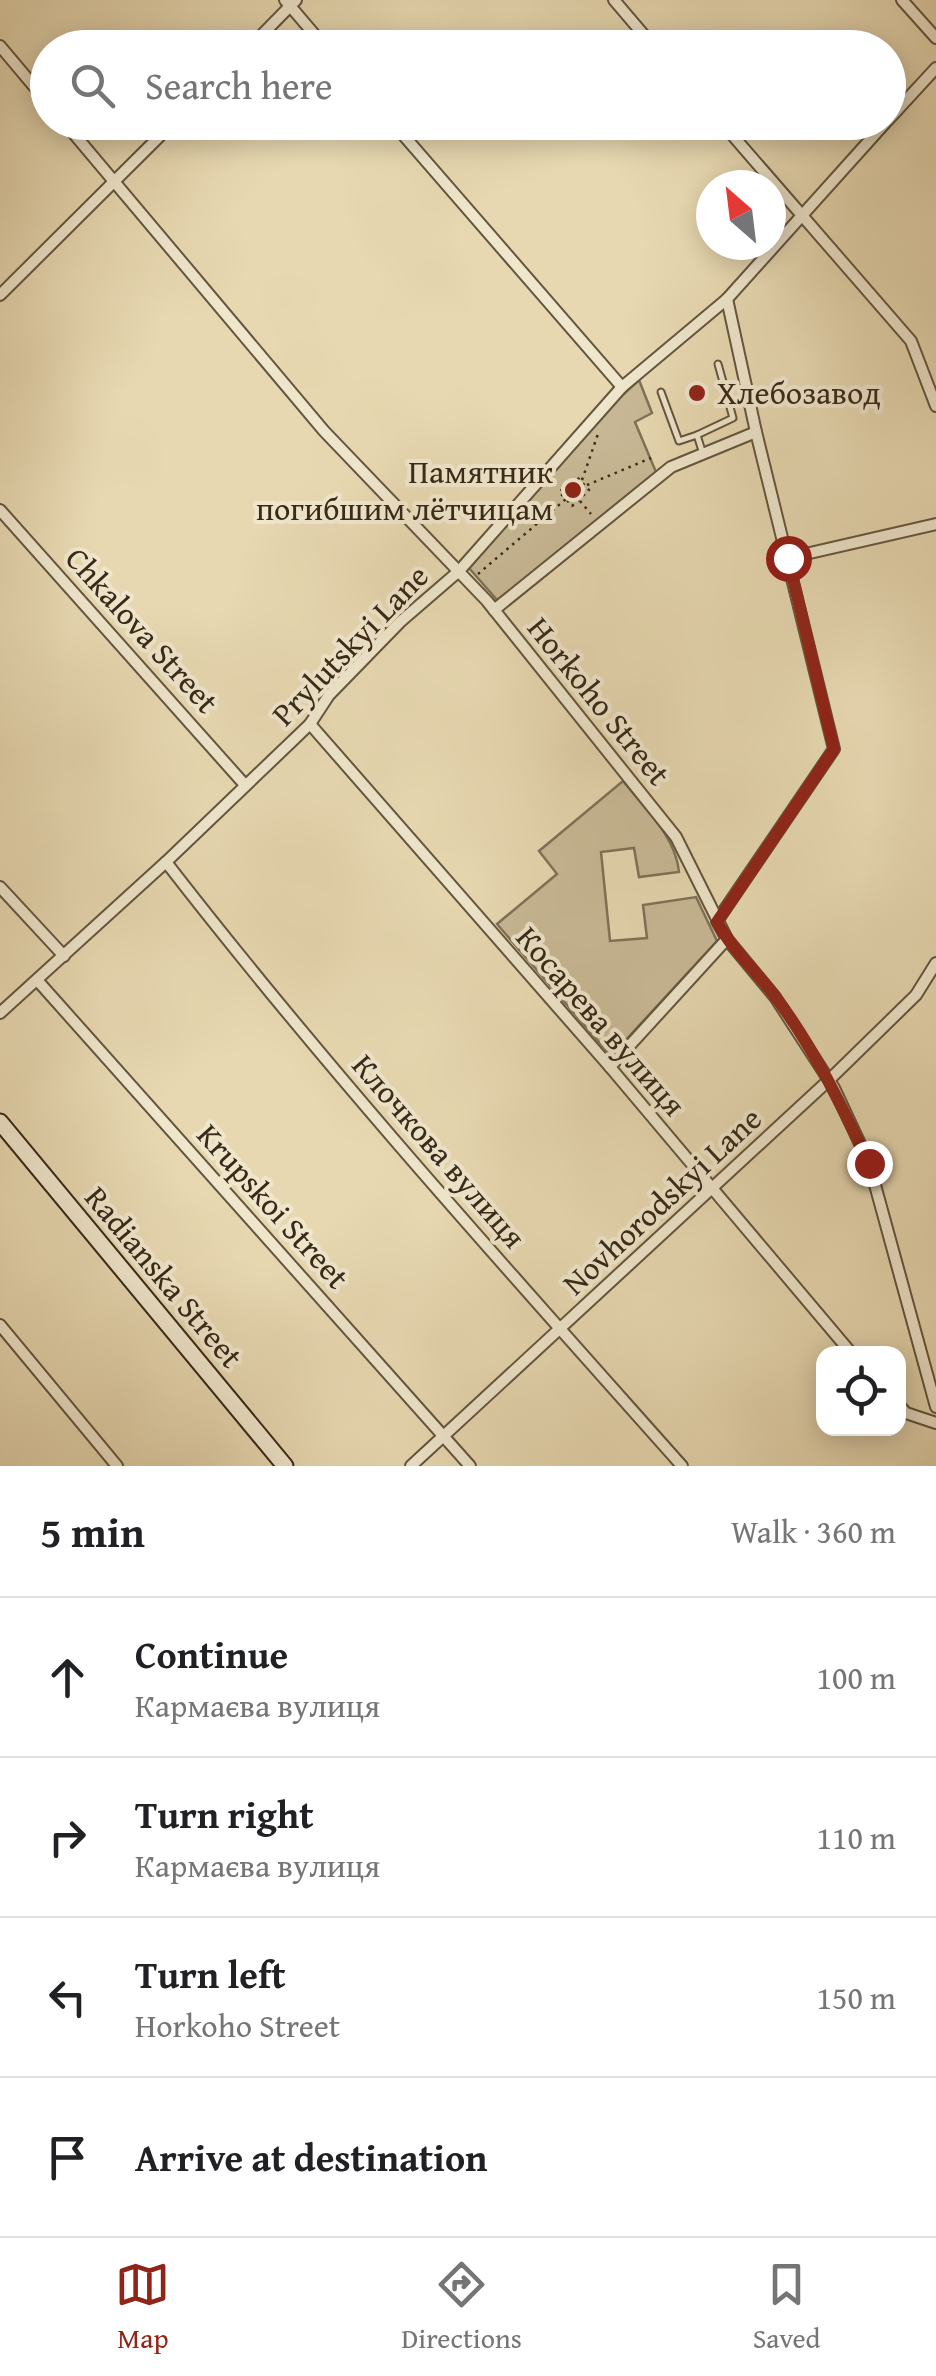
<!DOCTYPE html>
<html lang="en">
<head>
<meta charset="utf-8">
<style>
  body { margin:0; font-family:"Gentium Book Plus",serif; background:#f6f6f6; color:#202124 }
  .controls { position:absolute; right:30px; bottom:30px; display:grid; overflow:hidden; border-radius:20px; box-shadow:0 5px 25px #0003 }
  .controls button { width:90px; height:90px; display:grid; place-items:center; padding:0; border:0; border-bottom:2px solid #e0e0e0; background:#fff; color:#202124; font:50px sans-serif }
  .compass { position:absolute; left:696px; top:170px; width:90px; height:90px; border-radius:50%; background:#fff; box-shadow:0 5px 25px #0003; rotate:332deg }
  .stop { position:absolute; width:30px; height:30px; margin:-22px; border:8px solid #8f2418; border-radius:50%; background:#fff }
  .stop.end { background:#8f2418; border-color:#fff; box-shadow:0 2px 10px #0008 }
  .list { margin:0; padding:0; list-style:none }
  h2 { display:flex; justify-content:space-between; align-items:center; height:130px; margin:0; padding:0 40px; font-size:42px }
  h2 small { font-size:32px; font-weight:400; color:#757577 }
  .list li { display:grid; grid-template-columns:65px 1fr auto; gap:30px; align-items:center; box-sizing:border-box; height:160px; padding:0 40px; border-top:2px solid #e0e0e0 }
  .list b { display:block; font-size:38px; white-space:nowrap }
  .list p { margin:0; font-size:32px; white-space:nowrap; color:#757577 }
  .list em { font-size:32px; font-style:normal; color:#757577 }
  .icon { flex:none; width:55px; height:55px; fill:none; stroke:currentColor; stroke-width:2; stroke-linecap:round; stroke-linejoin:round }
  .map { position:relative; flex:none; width:936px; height:1466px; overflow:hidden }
  .search { position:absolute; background:#fff; box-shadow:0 5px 25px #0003; left:30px; right:30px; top:30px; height:110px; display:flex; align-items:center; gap:25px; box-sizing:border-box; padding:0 35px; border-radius:55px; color:#757577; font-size:38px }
  .sheet { height:770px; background:#fff }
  nav { display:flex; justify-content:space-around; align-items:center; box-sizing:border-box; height:140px; border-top:2px solid #e0e0e0; background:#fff; font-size:28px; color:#757577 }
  nav a { display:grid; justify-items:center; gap:5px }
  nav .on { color:#8f2418 }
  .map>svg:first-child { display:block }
</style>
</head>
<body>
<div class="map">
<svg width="936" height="1466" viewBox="0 0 936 1466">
  <rect width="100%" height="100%" fill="#e7d8b1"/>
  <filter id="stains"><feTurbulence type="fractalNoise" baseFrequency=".002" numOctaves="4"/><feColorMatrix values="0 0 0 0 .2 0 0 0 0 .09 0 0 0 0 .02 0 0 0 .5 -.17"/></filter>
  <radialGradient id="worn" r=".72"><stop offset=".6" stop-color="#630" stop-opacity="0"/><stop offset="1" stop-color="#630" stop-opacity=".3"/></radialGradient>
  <g fill="#c9ba97" stroke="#807258" stroke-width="2.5">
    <polygon points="639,380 652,413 635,422 656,472 498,601 469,568 616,401"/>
    <path d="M623,781C644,807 676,837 679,872L639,877L634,848L601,852L610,941L647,938L643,905L696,897L717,941L611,1056L497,924L557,874L539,851Z"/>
  </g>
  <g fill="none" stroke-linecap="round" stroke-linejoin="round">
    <defs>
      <g id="lane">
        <polyline points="661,392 679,441 697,435 703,454"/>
        <polyline points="697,435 733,418 718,364"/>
      </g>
      <g id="street">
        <polyline points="285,0 326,48"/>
        <polyline points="614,0 655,48"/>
        <polyline points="902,0 936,38"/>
        <polyline points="0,46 48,103"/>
        <polyline points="249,48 296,0"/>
        <polyline points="888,120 936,68"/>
        <polyline points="64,122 324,431 487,601 676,837 727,939 775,997 834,1088 869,1163 936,1407"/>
        <polyline points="392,122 622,387"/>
        <polyline points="721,122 911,341 936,406"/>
        <polyline points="0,295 174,122"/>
        <polyline points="0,510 245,785"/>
        <polyline points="788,558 936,524"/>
        <polyline points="494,610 671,467 756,432"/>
        <polyline points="310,724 610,1067 852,1354"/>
        <path d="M166,862C328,1071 506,1268 682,1466"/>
        <polyline points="0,887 64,956"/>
        <polyline points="37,980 470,1466"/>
        <polyline points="0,1013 166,862 310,724 329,695 400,622 459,571 622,387 727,299 886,122"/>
        <polyline points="610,1067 727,939 717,921 834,749 756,432 727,299"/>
        <polyline points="0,1325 117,1466"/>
        <polyline points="898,1404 906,1413 936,1423"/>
        <polyline points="411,1466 829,1080 916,995 936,963"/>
      </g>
      <polyline id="secondary" points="0,1122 285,1466"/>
    </defs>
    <use href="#lane" stroke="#64553e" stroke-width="9"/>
    <use href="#street" stroke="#64553e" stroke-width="14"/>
    <use href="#secondary" stroke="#382918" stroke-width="19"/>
    <g stroke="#382918" stroke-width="2.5" stroke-dasharray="2.5 5" stroke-linecap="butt">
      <polyline points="582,480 599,431"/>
      <polyline points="587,485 651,458"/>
      <polyline points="580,501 591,514"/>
      <polyline points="478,574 566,499 559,492 577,477 589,490 572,506 566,499"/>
    </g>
    <use href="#lane" stroke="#efe6cc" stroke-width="5"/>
    <use href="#street" stroke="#efe6cc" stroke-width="10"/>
    <use href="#secondary" stroke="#efe6cc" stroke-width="15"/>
  </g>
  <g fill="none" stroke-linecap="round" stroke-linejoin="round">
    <path stroke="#8f2418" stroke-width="12" d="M788,558L834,749L717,922C732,949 755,970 774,995C813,1046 841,1105 869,1163"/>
  </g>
  <g fill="#8f2418" stroke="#efe6cc" stroke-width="4">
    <circle cx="697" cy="393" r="10"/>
    <circle cx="573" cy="490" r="10"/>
  </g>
  <g text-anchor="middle" stroke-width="8" stroke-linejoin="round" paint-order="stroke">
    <g font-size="32" fill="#382918" stroke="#efe6cc" text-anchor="start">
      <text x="717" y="404">Хлебозавод</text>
      <text x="553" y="483" text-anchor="end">Памятник<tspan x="553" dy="37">погибшим лётчицам</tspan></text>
    </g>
    <g font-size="32" fill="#382918" stroke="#efe6cc">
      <text transform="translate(142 630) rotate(48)" y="11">Chkalova Street</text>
      <text transform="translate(350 645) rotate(-46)" y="11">Prylutskyi Lane</text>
      <text transform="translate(599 701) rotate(51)" y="11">Horkoho Street</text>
      <text transform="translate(601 1021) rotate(49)" y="11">Косарева вулиця</text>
      <text transform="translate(439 1151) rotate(49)" y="11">Клочкова вулиця</text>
      <text transform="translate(662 1201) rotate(-43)" y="11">Novhorodskyi Lane</text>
      <text transform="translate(273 1206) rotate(48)" y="11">Krupskoi Street</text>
      <text transform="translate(164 1277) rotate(50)" y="11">Radianska Street</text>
    </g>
  </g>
  <rect width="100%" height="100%" filter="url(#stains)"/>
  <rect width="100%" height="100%" fill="url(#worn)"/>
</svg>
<div class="controls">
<button><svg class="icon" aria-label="locate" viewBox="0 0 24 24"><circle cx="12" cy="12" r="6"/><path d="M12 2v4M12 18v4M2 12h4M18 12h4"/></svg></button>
</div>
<svg class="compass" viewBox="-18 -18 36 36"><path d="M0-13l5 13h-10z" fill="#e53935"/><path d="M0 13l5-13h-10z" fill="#757577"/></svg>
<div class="stop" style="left:788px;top:558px"></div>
<div class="stop end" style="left:869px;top:1163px"></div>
<div class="search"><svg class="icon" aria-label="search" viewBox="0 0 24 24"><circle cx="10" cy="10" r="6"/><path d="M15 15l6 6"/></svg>Search here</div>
</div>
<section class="sheet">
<h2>5 min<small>Walk · 360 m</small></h2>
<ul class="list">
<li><svg class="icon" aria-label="ahead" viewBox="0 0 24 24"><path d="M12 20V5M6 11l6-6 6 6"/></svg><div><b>Continue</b><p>Кармаєва вулиця</p></div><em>100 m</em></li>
<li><svg class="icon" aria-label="right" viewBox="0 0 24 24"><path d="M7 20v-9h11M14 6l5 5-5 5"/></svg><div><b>Turn right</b><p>Кармаєва вулиця</p></div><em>110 m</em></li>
<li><svg class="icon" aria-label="left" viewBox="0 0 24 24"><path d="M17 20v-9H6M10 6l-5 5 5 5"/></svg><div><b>Turn left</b><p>Horkoho Street</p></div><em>150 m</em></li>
<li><svg class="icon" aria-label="arrive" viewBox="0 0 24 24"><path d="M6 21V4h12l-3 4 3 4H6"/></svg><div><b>Arrive at destination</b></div></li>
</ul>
</section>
<nav>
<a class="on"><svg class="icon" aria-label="map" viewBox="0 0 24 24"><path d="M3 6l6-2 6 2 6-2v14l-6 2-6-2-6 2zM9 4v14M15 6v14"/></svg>Map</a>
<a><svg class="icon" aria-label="directions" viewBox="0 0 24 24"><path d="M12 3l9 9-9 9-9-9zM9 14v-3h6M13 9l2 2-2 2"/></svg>Directions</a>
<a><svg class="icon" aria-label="saved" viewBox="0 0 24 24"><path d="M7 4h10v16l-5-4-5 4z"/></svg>Saved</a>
</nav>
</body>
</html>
